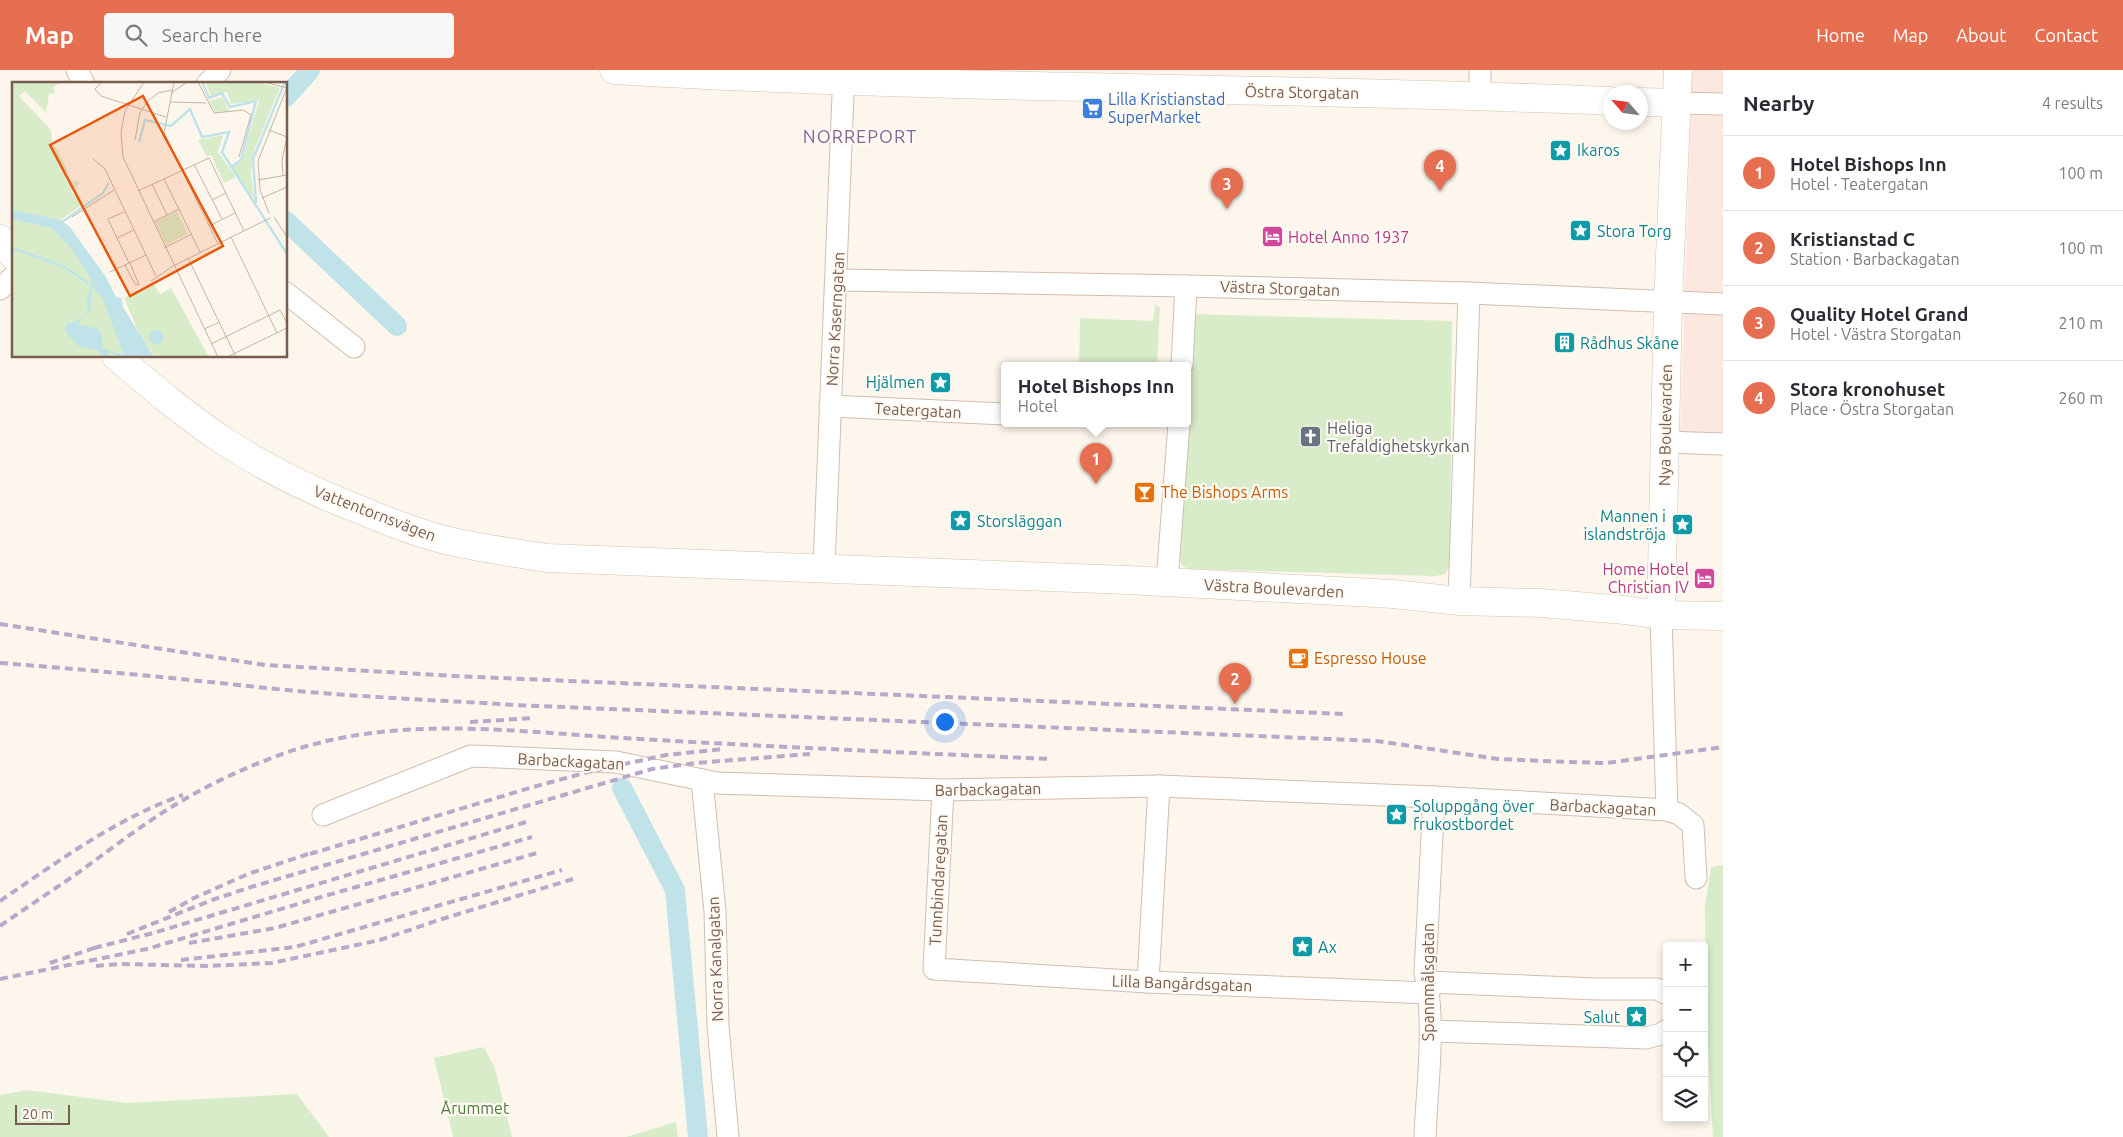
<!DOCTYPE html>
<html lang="en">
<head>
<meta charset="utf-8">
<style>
  body { margin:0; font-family:Ubuntu,sans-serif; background:#f7f7f7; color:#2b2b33 }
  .controls { position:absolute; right:15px; bottom:15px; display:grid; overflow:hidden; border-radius:5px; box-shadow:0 2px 8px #0003 }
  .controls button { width:45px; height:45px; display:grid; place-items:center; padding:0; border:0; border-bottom:1px solid #e1e1e2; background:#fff; color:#2b2b33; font:25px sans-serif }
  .compass { position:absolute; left:1603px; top:15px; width:45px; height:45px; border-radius:50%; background:#fff; box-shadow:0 2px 8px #0003; rotate:298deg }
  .scale { position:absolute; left:15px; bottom:12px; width:55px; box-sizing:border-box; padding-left:5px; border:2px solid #7a5c4d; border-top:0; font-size:14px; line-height:18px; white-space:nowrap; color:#7a5c4d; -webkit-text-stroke:4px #fffaf3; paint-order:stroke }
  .you { position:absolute; left:944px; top:651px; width:18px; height:18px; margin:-12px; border:4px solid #fff; border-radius:50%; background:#1a73e8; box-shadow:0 0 0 8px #1a73e833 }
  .badge { display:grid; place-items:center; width:32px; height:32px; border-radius:50%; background:#e76f51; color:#fff; font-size:16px; font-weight:700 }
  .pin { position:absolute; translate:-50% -41px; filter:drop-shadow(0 1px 2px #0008) }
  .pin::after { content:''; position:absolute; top:26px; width:18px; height:15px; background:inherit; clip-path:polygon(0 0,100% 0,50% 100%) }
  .popup { position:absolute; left:1001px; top:292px; width:190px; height:65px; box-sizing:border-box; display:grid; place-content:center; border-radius:5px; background:#fff; filter:drop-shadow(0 1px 4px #0005); font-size:16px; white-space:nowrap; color:#7c7c81 }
  .popup b { font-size:19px; color:#2b2b33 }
  .popup::after { content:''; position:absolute; left:50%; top:100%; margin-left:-10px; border:10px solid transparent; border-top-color:#fff }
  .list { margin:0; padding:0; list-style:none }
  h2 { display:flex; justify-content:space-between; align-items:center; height:65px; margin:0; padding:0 20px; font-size:21px }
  h2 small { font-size:16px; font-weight:400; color:#7c7c81 }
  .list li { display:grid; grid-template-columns:32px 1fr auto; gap:15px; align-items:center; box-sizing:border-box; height:75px; padding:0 20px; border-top:1px solid #e1e1e2 }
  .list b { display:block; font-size:19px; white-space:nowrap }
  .list p { margin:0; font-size:16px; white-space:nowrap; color:#7c7c81 }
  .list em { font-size:16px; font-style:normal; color:#7c7c81 }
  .icon { flex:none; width:28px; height:28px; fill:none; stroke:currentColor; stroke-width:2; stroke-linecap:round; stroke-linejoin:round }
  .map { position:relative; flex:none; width:1723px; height:1067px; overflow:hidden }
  header { display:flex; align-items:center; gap:30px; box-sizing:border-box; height:70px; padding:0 25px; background:#e76f51; color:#fff }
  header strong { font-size:24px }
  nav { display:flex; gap:28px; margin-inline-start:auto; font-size:18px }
  .search { width:350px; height:45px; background:#f7f7f7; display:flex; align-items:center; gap:12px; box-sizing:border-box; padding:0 18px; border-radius:5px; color:#7c7c81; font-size:19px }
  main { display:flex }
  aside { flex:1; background:#fff }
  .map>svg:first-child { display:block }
</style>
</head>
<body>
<header>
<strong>Map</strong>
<div class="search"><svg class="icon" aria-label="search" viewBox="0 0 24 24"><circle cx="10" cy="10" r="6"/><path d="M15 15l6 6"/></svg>Search here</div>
<nav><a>Home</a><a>Map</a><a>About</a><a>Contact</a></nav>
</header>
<main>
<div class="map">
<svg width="1723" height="1067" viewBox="0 0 1723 1067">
  <rect width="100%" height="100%" fill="#fdf6ec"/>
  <polygon fill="#fde8e0" points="1692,0 1723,0 1723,374 1680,372"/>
  <g fill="#d8ecc9">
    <polygon points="1155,234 1160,238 1157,295 1079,295 1080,248 1153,251"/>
    <polygon points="1190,244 1452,251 1450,494 1445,504 1435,506 1189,499 1183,496 1178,487 1187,353"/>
    <polygon points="1723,795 1723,1067 1713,1067 1706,940 1705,837 1711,797"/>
    <polygon points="484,977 495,999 512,1067 453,1067 434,988"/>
    <polygon points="27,1020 127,1033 297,1024 329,1067 0,1067 0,1025"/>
    <polygon points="676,1052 678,1067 626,1067"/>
  </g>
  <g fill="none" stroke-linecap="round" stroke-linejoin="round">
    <g stroke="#bfe3e8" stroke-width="20">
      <polyline points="286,27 310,0"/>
      <polyline points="286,151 397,256"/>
      <polyline points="622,718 675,820 698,1067"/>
    </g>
    <defs>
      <g id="street">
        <polyline points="77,0 84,14"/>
        <polyline points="207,14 220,0"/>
        <polyline points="1480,26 1480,0"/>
        <polyline points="1676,33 1723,34"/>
        <polyline points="837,210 1186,216 1469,223 1723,234"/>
        <polyline points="0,219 14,206"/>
        <polyline points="286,223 354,277"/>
        <polyline points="1182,295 1186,216"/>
        <polyline points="830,336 1005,344"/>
        <polyline points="1665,372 1723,374"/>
        <polyline points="824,497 844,0"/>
        <polyline points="1167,512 1179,353"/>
        <polyline points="1459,531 1469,223"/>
        <polyline points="1661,545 1667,740"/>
        <polyline points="702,710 715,841 718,956 728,1067"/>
        <polyline points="943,720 934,899 1148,912 1429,923"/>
        <polyline points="323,745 471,686 616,692 717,713 943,720 1159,716 1434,727 1667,740 1679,744 1693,755 1696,808"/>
        <polyline points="1148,912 1159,716"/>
        <polyline points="1427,912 1597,919 1657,919 1667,924"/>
        <polyline points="1430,961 1646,968 1661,964 1667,960"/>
        <path d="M1425,1067C1427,1014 1436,955 1425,903L1434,727"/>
      </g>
      <g id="secondary">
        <path d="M614,0C946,20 1278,17 1610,31"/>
        <polyline points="1640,32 1676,33"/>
        <polyline points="0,169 14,186"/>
        <path d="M116,286C151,316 186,346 224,371C268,400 314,422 363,441C391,453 420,464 449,471C481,478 514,483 547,488L1127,510L1393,524L1459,531L1541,533L1625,540L1661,545L1723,546"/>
        <polyline points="1661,545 1668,233 1678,0"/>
      </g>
    </defs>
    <use href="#street" stroke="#d1beb0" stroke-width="23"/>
    <use href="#secondary" stroke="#d6c0b0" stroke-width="29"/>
    <use href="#street" stroke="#fff" stroke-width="21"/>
    <use href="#secondary" stroke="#fff" stroke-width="28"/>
    <g stroke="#b9a8c9" stroke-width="4" stroke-dasharray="8 5" stroke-linecap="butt">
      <polyline points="0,554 265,595 454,606 1344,644"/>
      <path d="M0,593C92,600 184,609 276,619C356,627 436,630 515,635L1377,671L1498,689L1569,692L1607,693L1723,677"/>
      <polyline points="470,652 535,648"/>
      <polyline points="310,784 533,717 592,701 666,685 723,679"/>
      <path d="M0,831C59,791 115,749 183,725"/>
      <polyline points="169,842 194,828 248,804 314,782"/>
      <path d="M0,856C27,837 55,819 82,800C112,778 142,755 173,736C209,714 248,696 288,682C403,643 522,663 640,669C776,677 913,683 1050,689"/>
      <polyline points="127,864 212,830 251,817 652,699 696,693 810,684"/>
      <polyline points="189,873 275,858 537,783"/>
      <polyline points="94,878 153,863 526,752"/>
      <polyline points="181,890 295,877 562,800"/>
      <polyline points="50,893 100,876"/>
      <polyline points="96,896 119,894 207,896 272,893 380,870 442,849 573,809"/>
      <polyline points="0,909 147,879 328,825 532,767"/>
    </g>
  </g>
  <defs>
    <symbol id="supermarket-square" viewBox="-11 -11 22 22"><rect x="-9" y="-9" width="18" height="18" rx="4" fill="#3f7fe0" stroke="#fffaf3"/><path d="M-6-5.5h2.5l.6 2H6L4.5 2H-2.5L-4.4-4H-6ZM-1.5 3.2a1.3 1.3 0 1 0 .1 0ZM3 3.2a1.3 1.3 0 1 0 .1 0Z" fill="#fff"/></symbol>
    <symbol id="sight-square" viewBox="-11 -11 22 22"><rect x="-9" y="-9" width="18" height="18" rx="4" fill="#0f9aa8" stroke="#fffaf3"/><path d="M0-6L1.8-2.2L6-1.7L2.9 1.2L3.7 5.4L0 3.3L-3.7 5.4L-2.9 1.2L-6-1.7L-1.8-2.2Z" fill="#fff"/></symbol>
    <symbol id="hotel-square" viewBox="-11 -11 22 22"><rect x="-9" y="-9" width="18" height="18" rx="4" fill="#d1479c" stroke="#fffaf3"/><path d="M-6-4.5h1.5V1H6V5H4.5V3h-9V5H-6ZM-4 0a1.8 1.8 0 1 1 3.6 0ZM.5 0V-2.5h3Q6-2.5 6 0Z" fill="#fff"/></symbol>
    <symbol id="building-square" viewBox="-11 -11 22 22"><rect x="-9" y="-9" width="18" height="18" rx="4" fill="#0f9aa8" stroke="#fffaf3"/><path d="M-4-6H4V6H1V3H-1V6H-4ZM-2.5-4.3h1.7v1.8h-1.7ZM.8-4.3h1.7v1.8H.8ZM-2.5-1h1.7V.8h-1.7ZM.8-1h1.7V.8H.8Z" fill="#fff"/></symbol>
    <symbol id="church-square" viewBox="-11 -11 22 22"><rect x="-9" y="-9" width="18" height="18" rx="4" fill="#6b7280" stroke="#fffaf3"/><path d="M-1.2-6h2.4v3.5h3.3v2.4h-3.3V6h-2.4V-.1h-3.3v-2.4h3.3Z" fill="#fff"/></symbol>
    <symbol id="bar-square" viewBox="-11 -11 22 22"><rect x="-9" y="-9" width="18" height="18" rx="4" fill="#e8710a" stroke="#fffaf3"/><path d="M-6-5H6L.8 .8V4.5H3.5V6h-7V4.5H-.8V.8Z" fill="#fff"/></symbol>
    <symbol id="cafe-square" viewBox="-11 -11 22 22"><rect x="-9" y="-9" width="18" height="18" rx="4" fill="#e8710a" stroke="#fffaf3"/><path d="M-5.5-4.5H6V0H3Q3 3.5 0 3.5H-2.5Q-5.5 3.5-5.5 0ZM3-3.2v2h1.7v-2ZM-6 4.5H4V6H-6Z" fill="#fff"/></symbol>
  </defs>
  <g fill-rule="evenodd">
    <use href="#supermarket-square" x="1080" y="26" width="25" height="25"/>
    <use href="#sight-square" x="1548" y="68" width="25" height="25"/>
    <use href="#sight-square" x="1568" y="148" width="25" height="25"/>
    <use href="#hotel-square" x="1260" y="154" width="25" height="25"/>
    <use href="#building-square" x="1552" y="260" width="25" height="25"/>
    <use href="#sight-square" x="928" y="300" width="25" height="25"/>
    <use href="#church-square" x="1298" y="354" width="25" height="25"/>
    <use href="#bar-square" x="1132" y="410" width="25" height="25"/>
    <use href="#sight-square" x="948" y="438" width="25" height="25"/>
    <use href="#sight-square" x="1670" y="442" width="25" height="25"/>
    <use href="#hotel-square" x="1692" y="496" width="25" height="25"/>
    <use href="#cafe-square" x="1286" y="576" width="25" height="25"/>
    <use href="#sight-square" x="1384" y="732" width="25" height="25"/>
    <use href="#sight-square" x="1290" y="864" width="25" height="25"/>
    <use href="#sight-square" x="1624" y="934" width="25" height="25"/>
  </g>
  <g text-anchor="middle" stroke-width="4.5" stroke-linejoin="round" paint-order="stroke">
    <g font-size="16" fill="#7a5c4d" stroke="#fffaf3">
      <text transform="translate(1302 22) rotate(1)" y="6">Östra Storgatan</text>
      <text transform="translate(1280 218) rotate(2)" y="6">Västra Storgatan</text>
      <text transform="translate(835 249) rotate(-87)" y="6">Norra Kaserngatan</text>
      <text transform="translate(918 340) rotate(3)" y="6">Teatergatan</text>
      <text transform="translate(1665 355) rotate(-89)" y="6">Nya Boulevarden</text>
      <text transform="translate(375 443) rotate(21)" y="6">Vattentornsvägen</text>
      <text transform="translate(1274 518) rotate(3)" y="6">Västra Boulevarden</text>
      <text transform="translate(571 691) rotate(3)" y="6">Barbackagatan</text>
      <text transform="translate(988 719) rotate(-1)" y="6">Barbackagatan</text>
      <text transform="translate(1603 737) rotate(3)" y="6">Barbackagatan</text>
      <text transform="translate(938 810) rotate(-87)" y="6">Tunnbindaregatan</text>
      <text transform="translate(715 889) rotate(-92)" y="6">Norra Kanalgatan</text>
      <text transform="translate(1428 912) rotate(-90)" y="6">Spannmålsgatan</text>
      <text transform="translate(1182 913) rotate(2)" y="6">Lilla Bangårdsgatan</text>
    </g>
    <g font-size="16" fill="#366cbe" stroke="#fffaf3" text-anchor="start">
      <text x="1108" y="35">Lilla Kristianstad<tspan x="1108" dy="18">SuperMarket</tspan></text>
    </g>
    <g font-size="16" fill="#0d838f" stroke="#fffaf3" text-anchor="start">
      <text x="1577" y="86">Ikaros</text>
      <text x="1597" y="167">Stora Torg</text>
      <text x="1580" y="279">Rådhus Skåne</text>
      <text x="925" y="318" text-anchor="end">Hjälmen</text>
      <text x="1666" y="452" text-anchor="end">Mannen i<tspan x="1666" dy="18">islandströja</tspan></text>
      <text x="977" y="457">Storsläggan</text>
      <text x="1413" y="742">Soluppgång över<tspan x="1413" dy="18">frukostbordet</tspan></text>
      <text x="1318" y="883">Ax</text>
      <text x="1620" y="953" text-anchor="end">Salut</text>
    </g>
    <g font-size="16" fill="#b23c85" stroke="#fffaf3" text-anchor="start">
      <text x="1288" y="173">Hotel Anno 1937</text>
      <text x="1689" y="505" text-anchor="end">Home Hotel<tspan x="1689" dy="18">Christian IV</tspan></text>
    </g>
    <g font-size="16" fill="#5b616d" stroke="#fffaf3" text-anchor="start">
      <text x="1327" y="364">Heliga<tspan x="1327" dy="18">Trefaldighetskyrkan</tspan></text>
    </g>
    <g font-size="16" fill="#c56008" stroke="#fffaf3" text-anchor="start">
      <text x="1161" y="428">The Bishops Arms</text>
      <text x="1314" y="594">Espresso House</text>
    </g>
    <g font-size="16" fill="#537a41" stroke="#fffaf3">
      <text x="475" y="1044">Årummet</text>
    </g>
    <g font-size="18" letter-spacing="1" fill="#846695" stroke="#fffaf3">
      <text x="860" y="73">NORREPORT</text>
    </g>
  </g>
  <g transform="translate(12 12)">
    <rect width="275" height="275" fill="#fdf6ec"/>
    <path d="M0,0H50L41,5L43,11L37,12L34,31L13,9L7,14L39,48L40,59L55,87L53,96L58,103L65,98L68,101L59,110L71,122L43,142L56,153L124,275H0ZM193,0H246L268,6L243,66L239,90L242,117L220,85L230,79L247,18L219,22L215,10L199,14ZM211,15L217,29L203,30L197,19ZM211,53L206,70L224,95L212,101L199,73L195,75L186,58ZM165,129L176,152L154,163L143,140ZM141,200L148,212L159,206L197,275H143L127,251L112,216Z" fill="#d8ecc9"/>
    <path d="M0,128L48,138L57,144L94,195L104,215L110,216L111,225L142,275H109L99,271L91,275L85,268L68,265L53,250L54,242L65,239L76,228L75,218L80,198L60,167L40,146L0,137ZM80,205L90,215L112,273L90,266V253L85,246L66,243L72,232L78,229ZM137 255a7 7 0 1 1 14 0a7 7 0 1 1-14 0Z" fill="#bfe3e8" fill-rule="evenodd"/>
    <path fill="none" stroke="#bfe3e8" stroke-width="2.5" d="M190,0L197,16L210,11L218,25L244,19L229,78L219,85M127,60L133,38L159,44L178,27L190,55L217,50L210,70L275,172M244,121L241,77L273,0M50,140L91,111L97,101M0,166L53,185L77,202"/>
    <path fill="none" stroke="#c5b3a7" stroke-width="1" d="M90,0L83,7L89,14L154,35M132,0L113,29L109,50L111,75L206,275M162,0L152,51L206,162M186,0L202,31L231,28L239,33L227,75M252,0L275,6M159,11L175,0M158,20L194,21M257,48L275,55M123,58L128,30L136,19L146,11L160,8M81,77L93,87L144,194M182,82L210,137M271,94L270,78L275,55M152,97L188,170M246,98L275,93M140,102L155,133M126,109L197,76L232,149M250,116L275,105M200,118L214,111M112,130L96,137L117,181M257,131L248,108L246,79L275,5M60,135L102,108M262,135L275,155M141,140L167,127M197,144L223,131M219,155L265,251M105,156L122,148M152,166L180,152M176,176L224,275M113,183L123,202L127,203L118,181M98,190L134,173M139,199L161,184L258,136M192,247L208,240M199,262L268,228L275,241M215,275L275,246"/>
    <path fill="#e8590c" fill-opacity="0.15" stroke="#e8590c" stroke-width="2.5" d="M131,14L211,164L118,214L38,63Z"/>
    <rect width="275" height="275" fill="none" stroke="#7a5c4d" stroke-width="2.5"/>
  </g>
</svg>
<div class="controls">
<button>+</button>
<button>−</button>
<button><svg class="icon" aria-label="locate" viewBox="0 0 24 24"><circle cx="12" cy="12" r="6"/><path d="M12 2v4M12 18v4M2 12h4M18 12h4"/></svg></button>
<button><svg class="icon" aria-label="layers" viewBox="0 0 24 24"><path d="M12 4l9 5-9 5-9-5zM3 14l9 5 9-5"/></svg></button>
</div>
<svg class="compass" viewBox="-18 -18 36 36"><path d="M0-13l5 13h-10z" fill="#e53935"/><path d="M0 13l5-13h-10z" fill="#7c7c81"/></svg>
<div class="scale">20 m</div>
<div class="you"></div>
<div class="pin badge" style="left:1096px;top:414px">1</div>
<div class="popup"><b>Hotel Bishops Inn</b>Hotel</div>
<div class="pin badge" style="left:1235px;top:634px">2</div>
<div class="pin badge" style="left:1227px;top:139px">3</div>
<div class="pin badge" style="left:1440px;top:121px">4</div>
</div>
<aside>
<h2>Nearby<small>4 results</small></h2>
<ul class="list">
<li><span class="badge">1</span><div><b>Hotel Bishops Inn</b><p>Hotel · Teatergatan</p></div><em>100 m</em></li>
<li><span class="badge">2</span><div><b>Kristianstad C</b><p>Station · Barbackagatan</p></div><em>100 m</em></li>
<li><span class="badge">3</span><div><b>Quality Hotel Grand</b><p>Hotel · Västra Storgatan</p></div><em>210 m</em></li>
<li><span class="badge">4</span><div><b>Stora kronohuset</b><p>Place · Östra Storgatan</p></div><em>260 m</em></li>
</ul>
</aside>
</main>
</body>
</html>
